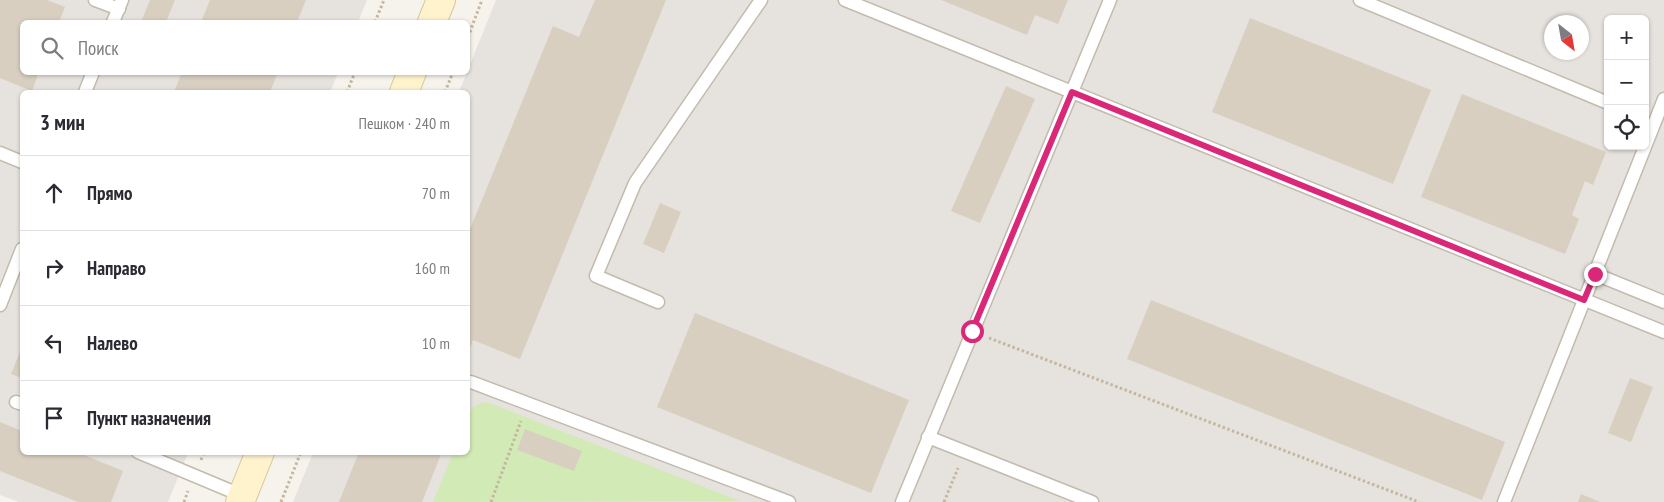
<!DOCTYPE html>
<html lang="ru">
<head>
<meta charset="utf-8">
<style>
  body { margin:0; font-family:"PT Sans Narrow",sans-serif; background:#f2f2f3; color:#2b2b33 }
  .controls { position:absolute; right:15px; top:15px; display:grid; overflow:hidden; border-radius:8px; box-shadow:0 1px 4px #0004 }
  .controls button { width:45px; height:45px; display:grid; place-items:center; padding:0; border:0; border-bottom:1px solid #e1e1e2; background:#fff; color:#2b2b33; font:25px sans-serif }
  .compass { position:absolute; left:1544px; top:15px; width:45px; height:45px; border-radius:50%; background:#fff; box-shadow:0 1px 4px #0004; rotate:149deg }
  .stop { position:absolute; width:15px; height:15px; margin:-11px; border:4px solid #db2777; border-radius:50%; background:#fff }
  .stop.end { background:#db2777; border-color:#fff; box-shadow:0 1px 5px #0008 }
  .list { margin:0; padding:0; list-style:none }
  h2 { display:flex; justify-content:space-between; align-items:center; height:65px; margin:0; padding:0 20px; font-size:21px }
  h2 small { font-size:16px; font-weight:400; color:#7c7c81 }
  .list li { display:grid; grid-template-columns:32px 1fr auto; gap:15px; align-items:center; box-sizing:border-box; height:75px; padding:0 20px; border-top:1px solid #e1e1e2 }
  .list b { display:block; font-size:19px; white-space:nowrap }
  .list em { font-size:16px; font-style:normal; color:#7c7c81 }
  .icon { flex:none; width:28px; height:28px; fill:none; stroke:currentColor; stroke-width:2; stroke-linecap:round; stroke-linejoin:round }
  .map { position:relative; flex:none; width:1664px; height:502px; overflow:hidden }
  .search { position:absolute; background:#fff; box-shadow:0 1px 4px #0004; left:20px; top:20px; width:450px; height:55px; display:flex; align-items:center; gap:12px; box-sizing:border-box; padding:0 18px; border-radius:8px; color:#7c7c81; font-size:19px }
  .panel { position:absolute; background:#fff; box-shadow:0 1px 4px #0004; left:20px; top:90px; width:450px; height:365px; border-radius:8px }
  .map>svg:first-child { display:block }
</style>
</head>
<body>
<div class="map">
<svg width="1664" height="502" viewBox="0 0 1664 502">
  <rect width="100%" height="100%" fill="#f6f3ec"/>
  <g fill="#e6e2dd" fill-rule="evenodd">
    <polygon points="0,0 367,0 358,22 22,22 22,72 338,73 330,92 22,92 22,452 188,453 168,502 19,502 0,495"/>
    <path d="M496,0H1664V502H293L313,453L468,452V92H459ZM1608,19H1645V146H1608ZM1552,22H1582V52H1552Z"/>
  </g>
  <path fill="#d2eab5" d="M487,402L740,501L433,502L453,453L468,452C468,431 460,405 487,402Z"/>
  <g fill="#d8cfc1">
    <polygon points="0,0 47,0 65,7 59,22 22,22 22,72 39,72 32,91 0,78"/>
    <polygon points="150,0 175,0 166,22 141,22"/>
    <polygon points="210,0 306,0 297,22 201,22"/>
    <polygon points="595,0 666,0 520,359 473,340 468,353 468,234 553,26 579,37"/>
    <polygon points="941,0 1068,0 1058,24 1035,15 1027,35"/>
    <polygon points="1250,18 1431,90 1393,184 1212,112"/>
    <polygon points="182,72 278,72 270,92 174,92"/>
    <polygon points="1006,86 1035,99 980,223 951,211"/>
    <polygon points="1462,94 1606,152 1593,185 1585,181 1572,215 1579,219 1565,254 1421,197"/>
    <polygon points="660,203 681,212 664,253 643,244"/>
    <polygon points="1151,300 1505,442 1482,500 1127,359"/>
    <polygon points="695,313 909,400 871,493 657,407"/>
    <polygon points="22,347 22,378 11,374"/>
    <polygon points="1630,378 1653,387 1631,442 1608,433"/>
    <polygon points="0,422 22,431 22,452 77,452 123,471 111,502 78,502 0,471"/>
    <polygon points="525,429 582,451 574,471 517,450"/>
    <polygon points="359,452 442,452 422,502 339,502"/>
    <polygon points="1581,494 1600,502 1578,502"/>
  </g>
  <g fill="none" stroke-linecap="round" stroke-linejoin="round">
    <defs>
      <g id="service">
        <polyline points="95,0 119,9"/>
        <polyline points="845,0 1664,332"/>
        <polyline points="1360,0 1608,103"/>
        <polyline points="113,22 122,0"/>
        <polyline points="85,92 93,72"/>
        <polyline points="0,153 22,162"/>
        <polyline points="1595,274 1664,302"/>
        <polyline points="658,302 596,276 635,183 761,0"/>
        <polyline points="0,305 22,249"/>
        <polyline points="471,382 789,502"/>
        <polyline points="16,402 22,404"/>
        <polyline points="928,437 1092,502"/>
        <polyline points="138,452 243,496"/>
        <polyline points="902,502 1110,0"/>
        <polyline points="1504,502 1664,99"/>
      </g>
      <g id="secondary">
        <polyline points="432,22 441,0"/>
        <polyline points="404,92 412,72"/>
        <polyline points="240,502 260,452"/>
      </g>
    </defs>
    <use href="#service" stroke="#c2bbae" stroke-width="15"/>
    <use href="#secondary" stroke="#d6c79b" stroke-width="30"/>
    <g stroke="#c4b79f" stroke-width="3" stroke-dasharray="2.5 2.5" stroke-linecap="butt">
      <polyline points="375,22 384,0"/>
      <polyline points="468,37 482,0"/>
      <polyline points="347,92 355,72"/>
      <polyline points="445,92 453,72"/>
      <polyline points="989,338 1419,502"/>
      <polyline points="201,460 204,452"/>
      <polyline points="184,502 188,491"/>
      <polyline points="281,502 301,452"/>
      <polyline points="491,502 521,421"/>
      <polyline points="944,502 958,468"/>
    </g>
    <use href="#service" stroke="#fff" stroke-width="12"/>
    <use href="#secondary" stroke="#fff3cd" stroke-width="28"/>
  </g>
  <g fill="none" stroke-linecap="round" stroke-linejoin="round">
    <polyline stroke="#db2777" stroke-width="6" points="972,331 1072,92 1584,300 1595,274"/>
  </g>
</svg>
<div class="controls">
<button>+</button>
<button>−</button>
<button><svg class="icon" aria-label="locate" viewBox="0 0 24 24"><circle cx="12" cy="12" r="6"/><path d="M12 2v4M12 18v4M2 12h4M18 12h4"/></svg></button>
</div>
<svg class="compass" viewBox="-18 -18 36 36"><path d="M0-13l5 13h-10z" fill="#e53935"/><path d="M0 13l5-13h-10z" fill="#7c7c81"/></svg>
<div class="stop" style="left:972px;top:331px"></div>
<div class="stop end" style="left:1595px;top:274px"></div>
<div class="search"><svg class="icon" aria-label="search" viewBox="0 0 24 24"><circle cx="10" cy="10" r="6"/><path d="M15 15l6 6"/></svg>Поиск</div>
<section class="panel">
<h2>3 мин<small>Пешком · 240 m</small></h2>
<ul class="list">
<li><svg class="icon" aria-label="ahead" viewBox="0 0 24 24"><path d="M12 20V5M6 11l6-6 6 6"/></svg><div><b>Прямо</b></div><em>70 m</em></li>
<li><svg class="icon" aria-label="right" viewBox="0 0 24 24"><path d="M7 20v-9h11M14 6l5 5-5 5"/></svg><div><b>Направо</b></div><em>160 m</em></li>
<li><svg class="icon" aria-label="left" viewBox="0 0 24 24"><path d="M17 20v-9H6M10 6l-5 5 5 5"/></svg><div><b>Налево</b></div><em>10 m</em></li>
<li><svg class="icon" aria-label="arrive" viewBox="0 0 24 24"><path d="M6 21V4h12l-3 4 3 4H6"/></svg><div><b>Пункт назначения</b></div></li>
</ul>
</section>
</div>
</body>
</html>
